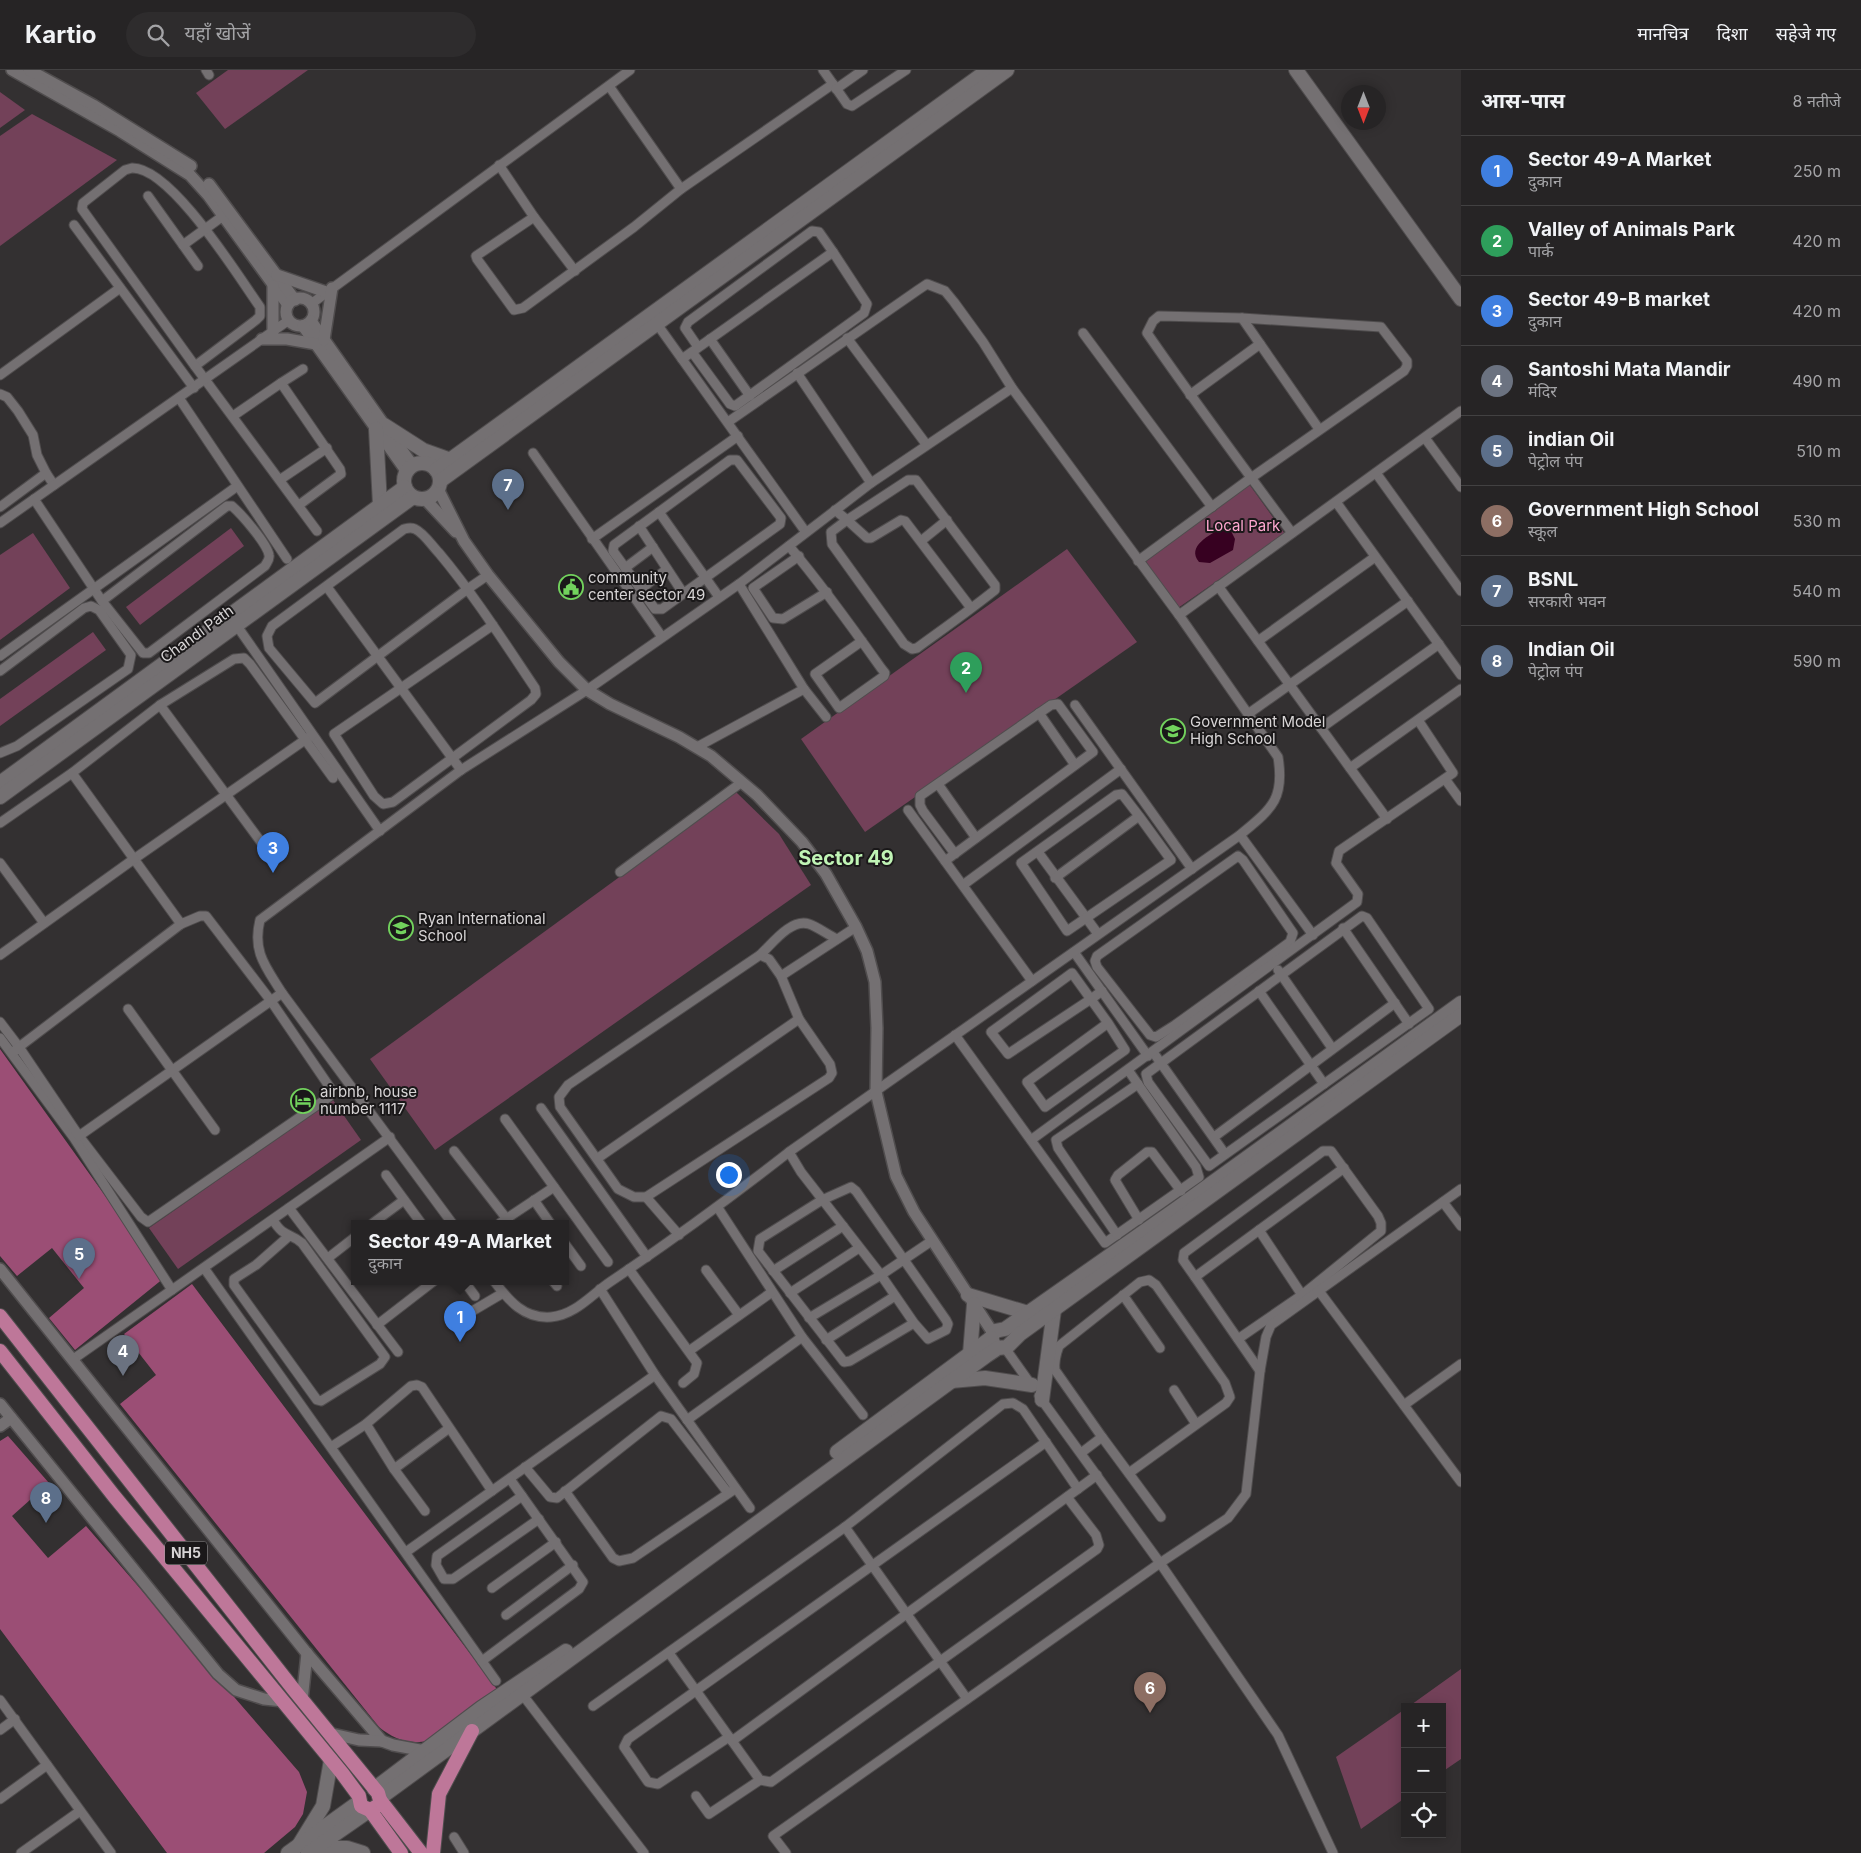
<!DOCTYPE html>
<html lang="hi">
<head>
<meta charset="utf-8">
<style>
  body { margin:0; font-family:Inter,"Noto Sans Devanagari",sans-serif; background:#2e2c2d; color:#f1f3f6 }
  .controls { position:absolute; right:15px; bottom:15px; display:grid; overflow:hidden; border-radius:0px; box-shadow:0 2px 12px #0003 }
  .controls button { width:45px; height:45px; display:grid; place-items:center; padding:0; border:0; border-bottom:1px solid #424142; background:#262425; color:#f1f3f6; font:25px sans-serif }
  .compass { position:absolute; left:1341px; top:15px; width:45px; height:45px; border-radius:50%; background:#262425; box-shadow:0 2px 12px #0003; rotate:180deg }
  .you { position:absolute; left:728px; top:1104px; width:18px; height:18px; margin:-12px; border:4px solid #fff; border-radius:50%; background:#1a73e8; box-shadow:0 0 0 8px #1a73e833 }
  .badge { display:grid; place-items:center; width:32px; height:32px; border-radius:50%; background:#95b2f1; color:#fff; font-size:16px; font-weight:700 }
  .pin { position:absolute; translate:-50% -41px; filter:drop-shadow(0 1px 2px #0008) }
  .pin::after { content:''; position:absolute; top:26px; width:18px; height:15px; background:inherit; clip-path:polygon(0 0,100% 0,50% 100%) }
  .popup { position:absolute; left:351px; top:1150px; width:218px; height:65px; box-sizing:border-box; display:grid; place-content:center; border-radius:0px; background:#262425; filter:drop-shadow(0 1px 4px #0005); font-size:16px; white-space:nowrap; color:#a4a4a7 }
  .popup b { font-size:19px; color:#f1f3f6 }
  .popup::after { content:''; position:absolute; left:50%; top:100%; margin-left:-10px; border:10px solid transparent; border-top-color:#262425 }
  .list { margin:0; padding:0; list-style:none }
  h2 { display:flex; justify-content:space-between; align-items:center; height:65px; margin:0; padding:0 20px; font-size:21px }
  h2 small { font-size:16px; font-weight:400; color:#a4a4a7 }
  .list li { display:grid; grid-template-columns:32px 1fr auto; gap:15px; align-items:center; box-sizing:border-box; height:70px; padding:0 20px; border-top:1px solid #424142 }
  .list b { display:block; font-size:19px; white-space:nowrap }
  .list p { margin:0; font-size:16px; white-space:nowrap; color:#a4a4a7 }
  .list em { font-size:16px; font-style:normal; color:#a4a4a7 }
  .icon { flex:none; width:28px; height:28px; fill:none; stroke:currentColor; stroke-width:2; stroke-linecap:round; stroke-linejoin:round }
  .map { position:relative; flex:none; width:1461px; height:1783px; overflow:hidden }
  header { display:flex; align-items:center; gap:30px; box-sizing:border-box; height:70px; padding:0 25px; background:#262425; border-bottom:1px solid #424142 }
  header strong { font-size:24px }
  nav { display:flex; gap:28px; margin-inline-start:auto; font-size:18px }
  .search { width:350px; height:45px; background:#2e2c2d; display:flex; align-items:center; gap:12px; box-sizing:border-box; padding:0 18px; border-radius:28px; color:#a4a4a7; font-size:19px }
  main { display:flex }
  aside { flex:1; background:#262425 }
  .map>svg:first-child { display:block }
</style>
</head>
<body>
<header>
<strong>Kartio</strong>
<div class="search"><svg class="icon" aria-label="search" viewBox="0 0 24 24"><circle cx="10" cy="10" r="6"/><path d="M15 15l6 6"/></svg>यहाँ खोजें</div>
<nav><a>मानचित्र</a><a>दिशा</a><a>सहेजे गए</a></nav>
</header>
<main>
<div class="map">
<svg width="1461" height="1783" viewBox="0 0 1461 1783">
  <rect width="100%" height="100%" fill="#333031"/>
  <g fill="#734159">
    <polygon points="228,0 308,0 225,59 196,23"/>
    <polygon points="0,22 25,40 0,58"/>
    <polygon points="32,44 117,90 0,176 0,66"/>
    <polygon points="1249,414 1285,464 1178,538 1143,491"/>
    <polygon points="231,458 244,476 140,555 126,537"/>
    <polygon points="33,463 70,518 0,570 0,485"/>
    <polygon points="1067,479 1137,572 865,762 801,669"/>
    <polygon points="93,562 106,580 0,656 0,629"/>
    <polygon points="736,722 779,764 811,815 435,1080 370,989"/>
    <polygon points="333,1030 361,1070 178,1199 149,1158"/>
    <polygon points="1461,1599 1461,1689 1442,1702 1442,1637 1408,1637"/>
    <polygon points="1405,1639 1405,1728 1361,1759 1336,1687"/>
  </g>
  <g fill="#9b4e75">
    <polygon points="0,979 164,1208 75,1280 49,1248 84,1218 52,1178 17,1206 0,1186"/>
    <path d="M192,1214L499,1622C485,1632 440,1668 427,1671C409,1675 392,1668 379,1657L120,1334L156,1305L124,1264Z"/>
    <polygon points="8,1366 49,1413 12,1446 48,1488 86,1456 299,1702 307,1722 303,1744 295,1757 264,1783 167,1783 0,1559 0,1371"/>
  </g>
  <path fill="#370121" d="M1222,458L1231,461L1235,469L1233,480L1210,493L1199,492C1186,476 1210,465 1222,458Z"/>
  <g fill="none" stroke-linecap="round" stroke-linejoin="round">
    <defs>
      <g id="minor">
        <polyline points="206,0 209,5"/>
        <polyline points="833,14 847,34 852,36 906,0"/>
        <polyline points="609,16 681,119 833,14 823,0"/>
        <polyline points="836,19 863,0"/>
        <polyline points="499,95 534,147 476,186 477,189 514,240 523,238 634,157 681,119"/>
        <path d="M132,98C171,97 238,206 260,237V246L256,250L195,296L82,139L83,133L125,100Z"/>
        <polyline points="148,126 198,196"/>
        <polyline points="534,147 575,201"/>
        <polyline points="74,155 194,318"/>
        <polyline points="183,175 223,146"/>
        <polyline points="311,234 630,0"/>
        <polyline points="1242,248 1319,359"/>
        <polyline points="657,254 805,461"/>
        <polyline points="1083,263 1212,437"/>
        <polyline points="847,268 926,374"/>
        <polyline points="710,269 750,326"/>
        <polyline points="698,277 685,258 688,252 812,161 819,162 833,182"/>
        <polyline points="682,289 833,182 867,234 864,243 735,336 730,334 692,282"/>
        <polyline points="195,296 317,461"/>
        <polyline points="797,303 871,413"/>
        <polyline points="0,305 120,218"/>
        <polyline points="281,313 303,299"/>
        <polyline points="0,324 7,327 18,341 33,365 37,385 46,403"/>
        <polyline points="1190,325 1260,274"/>
        <polyline points="179,328 287,489"/>
        <polyline points="233,346 281,313 340,399 341,404 299,435"/>
        <polyline points="1425,368 1461,417"/>
        <polyline points="533,383 662,567"/>
        <polygon points="730,390 737,390 781,448 780,454 662,539 655,539 613,481 614,475"/>
        <polyline points="1376,403 1461,521"/>
        <polyline points="281,409 327,378"/>
        <polyline points="34,429 102,531"/>
        <polyline points="1336,432 1461,605"/>
        <path d="M227,436H232C241,444 267,473 269,485C270,489 267,492 265,496L149,583H143L102,531Z"/>
        <polyline points="0,437 46,403 54,415"/>
        <path d="M835,440L847,450L831,462L832,474L904,574L912,579L917,578C943,559 970,540 995,520V515L916,410H908L847,450L867,468H871L901,450L905,451L971,538"/>
        <polyline points="659,442 719,527"/>
        <polyline points="0,453 289,250"/>
        <polyline points="639,456 683,523"/>
        <polyline points="592,469 738,366"/>
        <polyline points="921,471 947,450"/>
        <path d="M789,476C822,515 852,557 881,598L885,603L884,606L839,638L815,604L862,571"/>
        <polyline points="799,486 753,518 773,548 783,549 827,522"/>
        <path d="M1138,491L1251,408L1404,301L1407,296V291L1381,257L1242,248L1159,246L1153,251L1147,263C1194,331 1243,397 1292,463"/>
        <polyline points="625,498 653,477"/>
        <path d="M488,505L469,518L315,633L269,578L267,566L272,556L404,459C408,458 411,457 415,459C424,463 432,476 439,483C475,526 504,572 535,618L536,624L531,630L393,732L383,734L374,726L334,664L493,555"/>
        <polyline points="739,514 804,619 826,647"/>
        <polyline points="1218,516 1387,749"/>
        <polyline points="327,517 461,700"/>
        <polyline points="641,519 667,499"/>
        <polyline points="1179,545 1461,341"/>
        <polyline points="237,556 380,761"/>
        <polyline points="1258,571 1375,487"/>
        <polyline points="0,586 236,417"/>
        <polyline points="0,601 84,538 91,536 99,540 131,585 128,599 17,676 0,683"/>
        <polyline points="160,635 261,772"/>
        <polyline points="1075,635 1192,799"/>
        <polyline points="1039,643 1075,695"/>
        <polyline points="1248,644 1408,531"/>
        <polyline points="1321,658 1439,574"/>
        <polyline points="697,677 804,619"/>
        <polyline points="1350,698 1461,619"/>
        <polyline points="1445,709 1461,731"/>
        <polyline points="938,714 976,768"/>
        <polyline points="908,740 1032,911"/>
        <polyline points="0,753 72,703"/>
        <polyline points="1240,765 1313,865"/>
        <polyline points="1038,782 1098,864"/>
        <polygon points="1238,786 1243,790 1293,863 1290,872 1175,955 1156,967 1150,965 1097,897 1095,891 1097,886"/>
        <polyline points="945,791 1093,682 1058,634 1051,635 920,726 920,735 923,741 955,784"/>
        <polyline points="0,793 44,853"/>
        <polyline points="620,802 742,712"/>
        <polyline points="1055,808 1139,746 1171,790 1067,861 1021,793 1116,725 1122,724 1139,746"/>
        <polyline points="963,815 1121,699"/>
        <polygon points="1362,846 1367,848 1429,939 1209,1096 1148,1012 1146,1004"/>
        <polyline points="181,854 134,789 312,665"/>
        <polyline points="1343,858 1409,954"/>
        <polyline points="1074,882 1148,986"/>
        <polyline points="0,885 134,789 72,703 160,635 234,589 244,588 250,594 333,708"/>
        <polygon points="760,885 769,889 781,906 799,949 830,994 832,1003 829,1008 646,1127 634,1127 618,1119 560,1037 559,1027 568,1015"/>
        <path d="M760,885C772,874 791,848 809,854C818,857 828,865 837,869"/>
        <polyline points="1278,900 1332,978"/>
        <polyline points="781,906 856,857"/>
        <polyline points="1102,921 1091,929 1008,984 991,962 1072,903 1108,953 1027,1012 1045,1037 1125,980 1108,953"/>
        <polyline points="1259,921 1324,1014"/>
        <polyline points="128,939 215,1060"/>
        <polyline points="0,952 19,977 181,854 200,846 206,846 271,931 331,1019 329,1027 148,1152 141,1147 79,1066"/>
        <polyline points="955,965 1105,1173 1199,1107 1196,1097 1128,1000"/>
        <polyline points="0,968 74,1068 172,1220"/>
        <polyline points="1153,982 1225,1084"/>
        <polyline points="12,983 19,977 79,1066 282,923"/>
        <polyline points="541,1038 647,1187"/>
        <polyline points="505,1049 608,1192"/>
        <polyline points="1214,1067 1395,933"/>
        <polyline points="1031,1070 1357,832 1358,824 1336,793 1339,781 1453,703 1418,650"/>
        <polyline points="454,1081 510,1153"/>
        <polyline points="789,1082 801,1102 881,1205 809,1248"/>
        <polyline points="598,1088 799,949"/>
        <polyline points="386,1105 421,1153"/>
        <polyline points="646,1127 679,1165"/>
        <polyline points="534,1130 550,1153"/>
        <polyline points="1443,1132 1461,1156"/>
        <polyline points="289,1138 398,1282"/>
        <polyline points="718,1138 802,1267 863,1345"/>
        <path d="M273,1150C284,1168 289,1162 302,1173L385,1287L380,1294L321,1331L317,1330L234,1215V1209L256,1195L289,1166"/>
        <polyline points="1139,1150 1115,1110 1118,1105 1147,1082 1152,1082 1181,1121"/>
        <polyline points="373,1153 404,1130"/>
        <path d="M452,1153L282,923C266,897 252,882 260,850L461,700L587,620L739,514L871,413L1012,318"/>
        <polyline points="500,1153 554,1117"/>
        <polyline points="1259,1160 1302,1225"/>
        <polyline points="1117,1165 1058,1078 1056,1070 1138,1014"/>
        <polyline points="565,1174 581,1196"/>
        <polyline points="328,1188 355,1167"/>
        <polyline points="204,1198 496,1611"/>
        <polyline points="629,1199 697,1293 694,1304 683,1313"/>
        <polyline points="706,1200 739,1245"/>
        <polyline points="773,1201 843,1156"/>
        <polyline points="1195,1207 1183,1190 1184,1183 1323,1081 1331,1081 1378,1146 1381,1153 1381,1161 1302,1225 1238,1269"/>
        <polyline points="464,1211 475,1226"/>
        <path d="M494,1211C509,1231 524,1249 551,1247C575,1245 591,1225 610,1212C671,1171 730,1128 789,1082L1240,765C1271,739 1285,730 1278,687L1179,545L1012,318L983,272L954,232L945,221L927,214L918,220L728,352"/>
        <polyline points="553,1211 557,1216"/>
        <polyline points="600,1219 655,1305 750,1438"/>
        <polyline points="1319,1221 1461,1412"/>
        <polyline points="790,1223 859,1178"/>
        <polyline points="1123,1225 1160,1278"/>
        <polyline points="469,1243 503,1223"/>
        <polyline points="914,1253 928,1269 946,1260 948,1254 946,1250 856,1121 851,1117 822,1130 760,1169 758,1181 844,1292 850,1291 914,1253 881,1205 933,1170"/>
        <polyline points="377,1255 434,1211"/>
        <polyline points="826,1270 895,1226"/>
        <polyline points="1005,1278 1032,1316"/>
        <polyline points="689,1281 772,1222"/>
        <polyline points="72,1290 390,1067"/>
        <polyline points="1260,1301 1195,1207 1344,1098"/>
        <polyline points="1174,1320 1196,1354"/>
        <polyline points="1039,1326 1160,1493 1278,1665 1333,1783"/>
        <polyline points="1404,1335 1461,1294"/>
        <polyline points="687,1350 802,1267"/>
        <polyline points="366,1354 394,1399 448,1359"/>
        <path d="M1102,1367L1055,1300C1054,1291 1056,1284 1059,1276L1140,1212L1149,1210L1156,1215L1225,1313L1230,1327L1226,1333L1129,1403"/>
        <polyline points="331,1377 366,1354 411,1316 417,1315 422,1317 492,1421"/>
        <polyline points="1081,1383 1102,1367 1161,1447"/>
        <polyline points="525,1397 550,1427 557,1428 661,1346 671,1349 728,1423"/>
        <polyline points="394,1399 425,1441"/>
        <polyline points="565,1421 613,1488 619,1491 633,1488 732,1421"/>
        <polyline points="522,1426 437,1486 436,1495 444,1509 453,1509 539,1449"/>
        <polyline points="845,1457 967,1629"/>
        <polyline points="406,1482 655,1305"/>
        <polyline points="492,1518 556,1472"/>
        <polyline points="506,1545 573,1495"/>
        <polyline points="669,1583 760,1710 771,1712 1097,1479 1099,1475 1096,1465 1067,1427"/>
        <polyline points="482,1591 579,1519 583,1512 510,1409"/>
        <polyline points="522,1624 644,1783"/>
        <polyline points="0,1630 111,1783"/>
        <polyline points="593,1636 845,1457 1003,1334 1013,1333 1023,1339 1078,1419"/>
        <polyline points="0,1660 15,1649"/>
        <polyline points="729,1667 658,1714 648,1712 624,1677 628,1669 1046,1372"/>
        <polyline points="732,1671 1097,1405"/>
        <polyline points="696,1726 709,1744 760,1710"/>
        <polyline points="0,1729 47,1695"/>
        <polyline points="454,1767 464,1783"/>
        <polyline points="21,1783 80,1741"/>
        <polyline points="786,1783 773,1766 1160,1493 1228,1448 1246,1424 1260,1301 1266,1267 1271,1255 1461,1119"/>
      </g>
      <g id="tertiary">
        <polyline points="12,0 120,61 190,105 208,125 288,235"/>
        <polyline points="29,0 93,35 191,96"/>
        <polyline points="209,114 295,230"/>
        <polyline points="277,205 326,222"/>
        <circle cx="300" cy="242" r="14"/>
        <polyline points="311,251 413,396"/>
        <polyline points="303,256 407,402"/>
        <polyline points="273,262 273,216"/>
        <polyline points="262,269 287,269 316,274"/>
        <polyline points="324,270 332,218"/>
        <polyline points="438,419 464,471 488,505 559,592 587,620 610,634 679,667 711,686 757,725 802,772 826,804 856,857 867,881 875,912 877,958 876,1022 896,1106 914,1142 993,1263"/>
        <polyline points="425,429 456,462"/>
        <polyline points="0,1199 305,1581 382,1671 393,1675 425,1681"/>
        <polyline points="0,1334 218,1604 236,1620 264,1629 283,1631"/>
        <polyline points="0,1356 11,1348"/>
        <polyline points="302,1631 307,1583"/>
        <polyline points="328,1663 359,1670 382,1671"/>
      </g>
      <g id="secondary">
        <polyline points="1296,0 1461,229"/>
        <polyline points="384,355 423,380 451,390"/>
        <polyline points="376,359 380,435"/>
        <circle cx="422" cy="411" r="18"/>
        <polyline points="436,400 988,0"/>
        <polyline points="440,411 1007,0"/>
        <polyline points="0,713 405,417"/>
        <polyline points="0,727 413,427"/>
        <polyline points="968,1225 1028,1243"/>
        <polyline points="994,1275 991,1268 995,1261 1005,1259 1176,1139 1461,933"/>
        <polyline points="970,1284 974,1234"/>
        <polyline points="951,1311 985,1308 1032,1315"/>
        <polyline points="1042,1330 1054,1240"/>
        <polyline points="837,1382 991,1268"/>
        <polyline points="374,1719 481,1638 566,1581"/>
        <polyline points="380,1728 986,1286 998,1278 1007,1277 1020,1264 1461,945"/>
        <polyline points="299,1775 323,1736 331,1690"/>
        <polyline points="315,1778 347,1778 363,1783"/>
        <polyline points="288,1783 359,1732"/>
        <polyline points="308,1783 370,1740"/>
      </g>
      <g id="trunk">
        <polyline points="0,1246 294,1620 378,1723 380,1730 379,1735 370,1740"/>
        <polyline points="0,1281 114,1426 342,1703 359,1726 361,1736 370,1740 401,1783"/>
        <polyline points="380,1730 421,1783"/>
        <polyline points="433,1783 439,1724 472,1661"/>
      </g>
    </defs>
    <use href="#minor" stroke="#504d4e" stroke-width="11"/>
    <use href="#tertiary" stroke="#504d4e" stroke-width="14"/>
    <use href="#secondary" stroke="#504d4e" stroke-width="16"/>
    <use href="#trunk" stroke="#504d4e" stroke-width="16"/>
    <use href="#minor" stroke="#747072" stroke-width="9"/>
    <use href="#tertiary" stroke="#747072" stroke-width="11"/>
    <use href="#secondary" stroke="#747072" stroke-width="14"/>
    <use href="#trunk" stroke="#be7799" stroke-width="14"/>
  </g>
  <defs>
    <symbol id="civic-ring" viewBox="-11 -11 22 22"><circle r="9.5" fill="#1a1819" stroke="#72d25d" stroke-width="1.5"/><path d="M-.6-6.5H3V-4.5H.6V-3L4-1V1h2V6H-6V1h2V-1L-.6-3ZM-1.2 2.5V6h2.4V2.5Z" fill="#72d25d"/></symbol>
    <symbol id="school-ring" viewBox="-11 -11 22 22"><circle r="9.5" fill="#1a1819" stroke="#72d25d" stroke-width="1.5"/><path d="M0-5L7-2L0 1L-7-2ZM-4 1L0 2.5L4 1V4Q0 6-4 4Z" fill="#72d25d"/></symbol>
    <symbol id="hotel-ring" viewBox="-11 -11 22 22"><circle r="9.5" fill="#1a1819" stroke="#72d25d" stroke-width="1.5"/><path d="M-6-4.5h1.5V1H6V5H4.5V3h-9V5H-6ZM-4 0a1.8 1.8 0 1 1 3.6 0ZM.5 0V-2.5h3Q6-2.5 6 0Z" fill="#72d25d"/></symbol>
  </defs>
  <g fill-rule="evenodd">
    <use href="#civic-ring" x="557" y="503" width="28" height="28"/>
    <use href="#school-ring" x="1159" y="647" width="28" height="28"/>
    <use href="#school-ring" x="387" y="844" width="28" height="28"/>
    <use href="#hotel-ring" x="289" y="1017" width="28" height="28"/>
  </g>
  <g text-anchor="middle" stroke-width="4" stroke-linejoin="round" paint-order="stroke">
    <rect fill="#1a1819" stroke="#9e9c9d" stroke-width="1" x="165" y="1471.5" width="42" height="23" rx="4"/>
    <g font-size="14" font-weight="bold" fill="#d7d4d5">
      <text x="186" y="1488">NH5</text>
    </g>
    <g font-size="15" fill="#ffa7d0" stroke="#1a1819">
      <text x="1243" y="461">Local Park</text>
    </g>
    <g font-size="15" fill="#d7d4d5" stroke="#1a1819" text-anchor="start">
      <text x="588" y="513">community<tspan x="588" dy="17">center sector 49</tspan></text>
      <text x="1190" y="657">Government Model<tspan x="1190" dy="17">High School</tspan></text>
      <text x="418" y="854">Ryan International<tspan x="418" dy="17">School</tspan></text>
      <text x="320" y="1027">airbnb, house<tspan x="320" dy="17">number 1117</tspan></text>
    </g>
    <g font-size="15" fill="#d7d4d5" stroke="#1a1819">
      <text transform="translate(197 564) rotate(-36)" y="5">Chandi Path</text>
    </g>
    <g font-size="20" font-weight="bold" fill="#c0f4b5" stroke="#1a1819">
      <text x="846" y="795">Sector 49</text>
    </g>
  </g>
</svg>
<div class="controls">
<button>+</button>
<button>−</button>
<button><svg class="icon" aria-label="locate" viewBox="0 0 24 24"><circle cx="12" cy="12" r="6"/><path d="M12 2v4M12 18v4M2 12h4M18 12h4"/></svg></button>
</div>
<svg class="compass" viewBox="-18 -18 36 36"><path d="M0-13l5 13h-10z" fill="#e53935"/><path d="M0 13l5-13h-10z" fill="#a4a4a7"/></svg>
<div class="you"></div>
<div class="pin badge" style="left:460px;top:1272px;background:#3f7fe0">1</div>
<div class="popup"><b>Sector 49-A Market</b>दुकान</div>
<div class="pin badge" style="left:966px;top:623px;background:#2e9e5b">2</div>
<div class="pin badge" style="left:273px;top:803px;background:#3f7fe0">3</div>
<div class="pin badge" style="left:123px;top:1306px;background:#6b7280">4</div>
<div class="pin badge" style="left:79px;top:1209px;background:#5c6f8a">5</div>
<div class="pin badge" style="left:1150px;top:1643px;background:#8d6e63">6</div>
<div class="pin badge" style="left:508px;top:440px;background:#5c6f8a">7</div>
<div class="pin badge" style="left:46px;top:1453px;background:#5c6f8a">8</div>
</div>
<aside>
<h2>आस-पास<small>8 नतीजे</small></h2>
<ul class="list">
<li><span class="badge" style="background:#3f7fe0">1</span><div><b>Sector 49-A Market</b><p>दुकान</p></div><em>250 m</em></li>
<li><span class="badge" style="background:#2e9e5b">2</span><div><b>Valley of Animals Park</b><p>पार्क</p></div><em>420 m</em></li>
<li><span class="badge" style="background:#3f7fe0">3</span><div><b>Sector 49-B market</b><p>दुकान</p></div><em>420 m</em></li>
<li><span class="badge" style="background:#6b7280">4</span><div><b>Santoshi Mata Mandir</b><p>मंदिर</p></div><em>490 m</em></li>
<li><span class="badge" style="background:#5c6f8a">5</span><div><b>indian Oil</b><p>पेट्रोल पंप</p></div><em>510 m</em></li>
<li><span class="badge" style="background:#8d6e63">6</span><div><b>Government High School</b><p>स्कूल</p></div><em>530 m</em></li>
<li><span class="badge" style="background:#5c6f8a">7</span><div><b>BSNL</b><p>सरकारी भवन</p></div><em>540 m</em></li>
<li><span class="badge" style="background:#5c6f8a">8</span><div><b>Indian Oil</b><p>पेट्रोल पंप</p></div><em>590 m</em></li>
</ul>
</aside>
</main>
</body>
</html>
